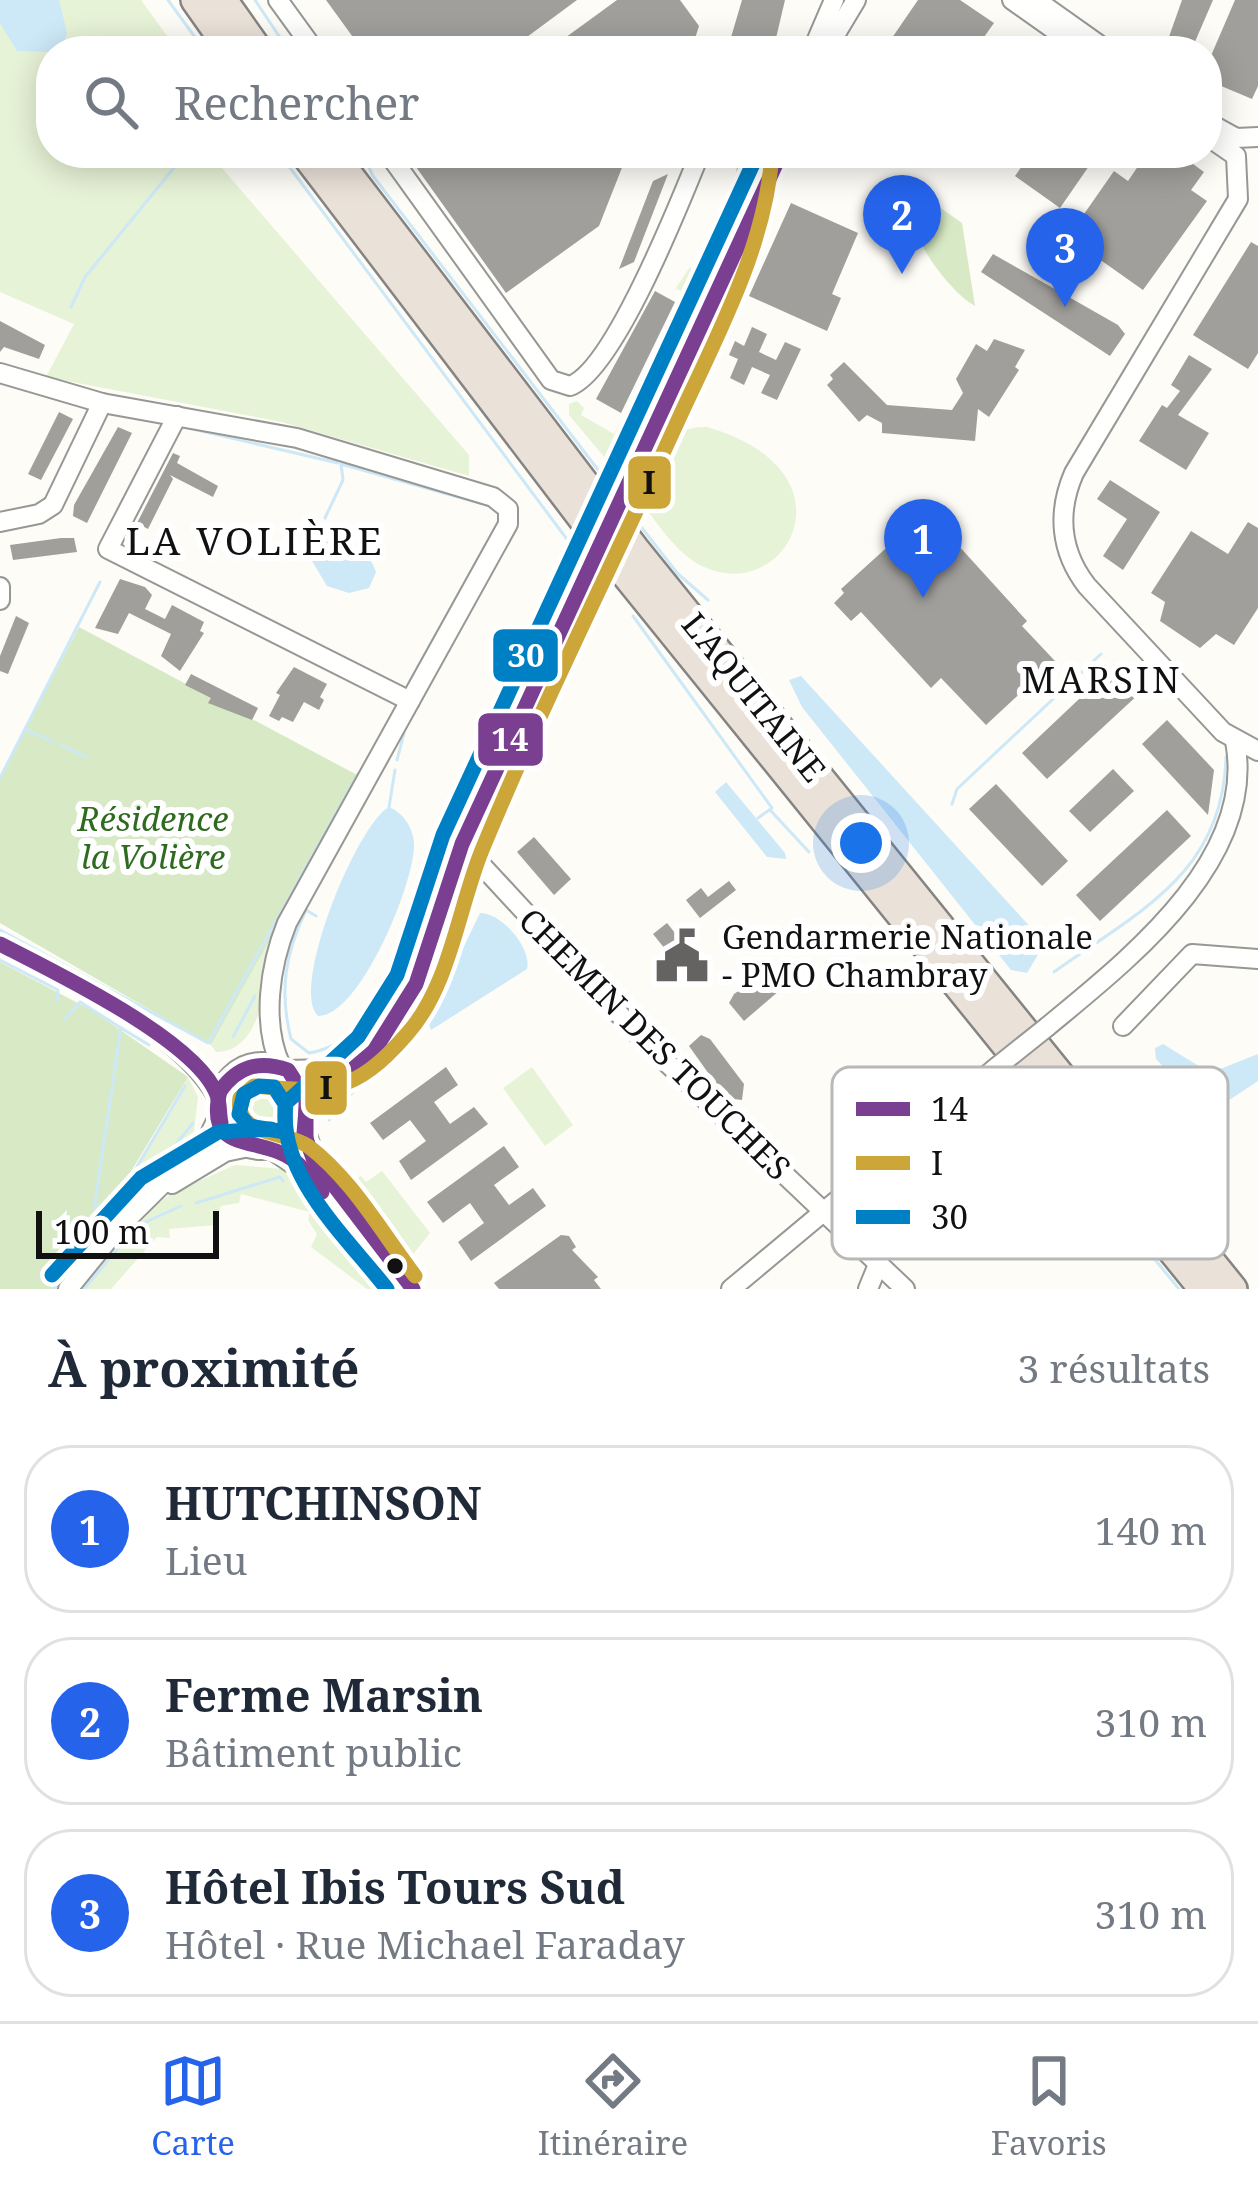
<!DOCTYPE html>
<html lang="fr">
<head>
<meta charset="utf-8">
<style>
  body { margin:0; font-family:"Noto Serif",serif; background:#f2f2f3; color:#1f2937 }
  .scale { position:absolute; left:36px; bottom:30px; width:183px; box-sizing:border-box; padding-left:12px; border:6px solid #111; border-top:0; font-size:33px; line-height:42px; white-space:nowrap; color:#111; -webkit-text-stroke:9px #fff; paint-order:stroke }
  .you { position:absolute; left:861px; top:843px; width:42px; height:42px; margin:-30px; border:9px solid #fff; border-radius:50%; background:#1a73e8; box-shadow:0 0 0 18px #1a73e833 }
  .badge { display:grid; place-items:center; width:78px; height:78px; border-radius:50%; background:#2563eb; color:#fff; font-size:39px; font-weight:700 }
  .pin { position:absolute; translate:-50% -99px; filter:drop-shadow(0 3px 6px #0008) }
  .pin::after { content:''; position:absolute; top:63px; width:42px; height:36px; background:inherit; clip-path:polygon(0 0,100% 0,50% 100%) }
  .list { margin:0; padding:0; list-style:none }
  h2 { display:flex; justify-content:space-between; align-items:center; height:156px; margin:0; padding:0 48px; font-size:51px }
  h2 small { font-size:39px; font-weight:400; color:#747a83 }
  .list li { display:grid; grid-template-columns:78px 1fr auto; gap:36px; align-items:center; box-sizing:border-box; height:168px; margin:0 24px 24px; padding:0 24px; border:3px solid #e0e1e3; border-radius:48px }
  .list b { display:block; font-size:45px; white-space:nowrap }
  .list p { margin:0; font-size:39px; white-space:nowrap; color:#747a83 }
  .list em { font-size:39px; font-style:normal; color:#747a83 }
  .icon { flex:none; width:66px; height:66px; fill:none; stroke:currentColor; stroke-width:2; stroke-linecap:round; stroke-linejoin:round }
  .map { position:relative; flex:none; width:1258px; height:1289px; overflow:hidden }
  .search { position:absolute; background:#fff; box-shadow:0 6px 30px #0003; left:36px; right:36px; top:36px; height:132px; display:flex; align-items:center; gap:30px; box-sizing:border-box; padding:0 42px; border-radius:48px; color:#747a83; font-size:45px }
  .sheet { height:732px; background:#fff }
  nav { display:flex; justify-content:space-around; align-items:center; box-sizing:border-box; height:168px; border-top:3px solid #e0e1e3; background:#fff; font-size:33px; color:#747a83 }
  nav a { display:grid; justify-items:center; gap:6px }
  nav .on { color:#2563eb }
  .map>svg:first-child { display:block }
</style>
</head>
<body>
<div class="map">
<svg width="1258" height="1289" viewBox="0 0 1258 1289">
  <rect width="100%" height="100%" fill="#fdfcf7"/>
  <g fill="#e7f3d7">
    <polygon points="0,0 141,0 178,51 51,51 51,153 209,153 469,455 469,476 282,422 46,377 74,324 0,292"/>
    <polygon points="718,230 700,288 616,471 569,415 569,404 577,401 584,408 581,415 614,434 688,296 676,288 690,267 699,277"/>
    <path d="M707,427C860,471 787,605 704,567C674,553 654,518 634,492C649,458 664,426 707,427Z"/>
    <path d="M273,934C266,972 266,1051 216,1052L211,1045Z"/>
    <polygon points="532,1067 573,1125 545,1146 503,1088"/>
    <circle cx="262" cy="1107" r="33"/>
    <polygon points="188,1077 198,1097 194,1131 88,1250"/>
    <polygon points="235,1165 282,1169 380,1289 367,1289 311,1247 317,1234 308,1220 310,1212 241,1194 239,1203 221,1206 215,1225 169,1229 170,1238 157,1237 111,1289 77,1289 148,1211 172,1193"/>
    <polygon points="382,1171 430,1233 410,1258 345,1186 361,1176 366,1182"/>
  </g>
  <g fill="#d8eac5">
    <path d="M905,183L962,223L975,306C956,296 926,258 919,238C913,219 913,208 900,192Z"/>
    <polygon points="79,627 361,777 211,1045 0,923 0,778"/>
    <polygon points="0,962 93,1011 188,1077 60,1289 0,1289"/>
  </g>
  <g fill="#cde8f7">
    <polygon points="0,0 59,0 67,33 62,46 49,52 17,51 0,23"/>
    <path d="M326,542C348,539 369,550 376,572L369,588L349,593L327,586L312,561Z"/>
    <polygon points="801,676 1045,943 1027,973 1011,970 802,707 789,680"/>
    <polygon points="726,782 785,853 786,859 767,857 715,792"/>
    <path d="M389,807C403,813 413,827 414,844C415,882 360,1016 318,1016C289,989 357,824 389,807Z"/>
    <path d="M480,913C502,913 532,948 527,969L431,1030L428,1021Z"/>
    <polygon points="1163,1044 1210,1073 1258,1054 1258,1081 1208,1114 1156,1059 1155,1048"/>
  </g>
  <g fill="none" stroke-linecap="round" stroke-linejoin="round">
    <g stroke="#cde8f7" stroke-width="3">
      <polyline points="168,0 205,51"/>
      <polyline points="255,0 289,51"/>
      <polyline points="75,49 77,51"/>
      <polyline points="279,153 572,546"/>
      <polyline points="362,153 373,176 615,492"/>
      <polyline points="71,307 85,277 186,153"/>
      <polyline points="184,427 338,463"/>
      <polyline points="624,505 678,574 708,600"/>
      <polyline points="325,518 343,480 341,464 490,506"/>
      <polyline points="633,616 772,808 758,818"/>
      <polyline points="410,681 499,521"/>
      <polyline points="27,730 53,742"/>
      <polyline points="61,745 86,757"/>
      <polyline points="397,760 404,733"/>
      <polyline points="0,778 100,582"/>
      <polyline points="952,804 957,789 1101,654"/>
      <polyline points="452,805 476,783 532,666"/>
      <polyline points="389,807 395,770"/>
      <polyline points="771,811 809,852"/>
      <polyline points="504,875 533,908"/>
      <path d="M316,916L306,910C285,954 279,991 291,1039L309,1053C403,1037 418,889 448,815"/>
      <polyline points="0,930 208,1043 358,774"/>
      <polyline points="0,960 58,990 57,1001"/>
      <path d="M1054,972C1139,911 1223,874 1226,757"/>
      <polyline points="575,984 632,1041"/>
      <polyline points="64,1020 80,1002 121,1028 95,1203 98,1224"/>
      <polyline points="121,1028 149,1045"/>
      <polyline points="233,1037 255,996"/>
      <polyline points="1020,1101 1037,1115 1179,1289"/>
      <path d="M329,1120C378,1059 430,1025 452,944C456,930 462,911 461,900"/>
      <polyline points="155,1170 193,1123"/>
      <polyline points="350,1187 381,1227"/>
      <polyline points="196,1203 280,1177 283,1181"/>
      <polyline points="854,1215 940,1154"/>
      <polyline points="54,1289 114,1205 185,1086"/>
      <polyline points="84,1289 137,1226 181,1206"/>
    </g>
  </g>
  <g fill="#a19f9c">
    <polygon points="326,0 577,0 508,51 363,51"/>
    <polygon points="617,0 680,0 699,26 691,51 547,51"/>
    <polygon points="742,0 785,0 773,51 727,51"/>
    <polygon points="918,0 960,0 994,23 974,51 883,51"/>
    <polygon points="1182,0 1213,0 1191,51 1164,51"/>
    <polygon points="1235,0 1258,0 1258,86 1252,99 1207,80 1207,65"/>
    <polygon points="406,153 620,153 625,160 599,226 506,293"/>
    <polygon points="1031,153 1098,153 1060,208 1015,176"/>
    <polygon points="1147,153 1178,153 1204,172 1191,190 1207,201 1143,290 1068,237 1114,171 1128,181"/>
    <polygon points="668,174 634,262 619,269 653,181"/>
    <polygon points="791,203 858,233 832,294 841,298 827,331 749,296"/>
    <polygon points="1251,242 1258,246 1258,353 1248,369 1193,335"/>
    <polygon points="993,254 1118,325 1125,334 1110,356 981,272"/>
    <polygon points="655,291 675,302 621,413 596,399"/>
    <polygon points="0,321 45,345 39,359 4,347 0,352"/>
    <polygon points="752,327 767,334 759,352 776,360 785,342 801,349 777,400 761,393 770,375 752,367 744,385 730,378 738,359 729,355 735,341 744,346"/>
    <polygon points="994,339 1025,350 1015,367 1019,370 989,417 978,409 975,441 882,433 882,423 867,415 859,422 827,385 833,379 830,375 844,362 887,405 952,410 963,393 956,379 976,344 987,351"/>
    <polygon points="1189,355 1212,369 1178,415 1209,433 1186,470 1139,441 1162,405 1167,408 1180,391 1171,385"/>
    <polygon points="59,412 73,419 41,480 28,474"/>
    <polygon points="118,427 132,433 87,523 73,516 74,505"/>
    <polygon points="173,453 180,456 177,463 218,486 213,497 170,475 173,479 148,529 137,523"/>
    <polygon points="1110,480 1160,512 1123,570 1103,556 1127,519 1097,499"/>
    <polygon points="927,511 1027,621 1022,626 1055,661 986,725 941,678 931,688 861,612 851,621 834,603 844,593 841,589"/>
    <polygon points="1248,522 1258,528 1258,608 1234,645 1216,634 1200,648 1160,621 1165,602 1151,593 1191,531 1228,554"/>
    <polygon points="61,538 74,538 77,552 13,560 10,545"/>
    <polygon points="120,579 145,587 152,595 145,609 165,619 172,605 204,622 200,631 204,633 180,671 161,656 171,634 129,613 118,634 95,628"/>
    <polygon points="16,616 29,623 8,674 0,671 0,656"/>
    <polygon points="1115,665 1141,692 1047,779 1022,753"/>
    <polygon points="294,667 327,684 320,697 324,700 319,710 304,702 293,722 282,717 279,721 269,716 280,695 276,693"/>
    <polygon points="191,674 258,708 252,720 208,703 211,698 185,685"/>
    <polygon points="1167,720 1214,770 1208,815 1142,744"/>
    <polygon points="1113,769 1134,791 1090,832 1069,811"/>
    <polygon points="996,784 1068,861 1042,886 969,809"/>
    <polygon points="1167,810 1191,836 1100,921 1076,895"/>
    <polygon points="534,837 571,879 554,895 517,852"/>
    <polygon points="729,881 736,890 700,918 686,900 701,888 708,897"/>
    <polygon points="667,923 700,964 686,975 653,934"/>
    <polygon points="773,968 787,984 744,1021 729,1003 734,994"/>
    <polygon points="701,1035 710,1039 744,1084 742,1100 726,1098 689,1046"/>
    <polygon points="446,1067 458,1085 434,1102 450,1124 474,1107 488,1124 411,1180 399,1161 426,1141 410,1120 383,1140 370,1123"/>
    <polygon points="504,1146 519,1167 494,1185 509,1205 533,1188 546,1206 471,1261 458,1242 484,1223 470,1203 443,1223 427,1202"/>
    <polygon points="561,1235 569,1236 576,1247 572,1250 598,1277 594,1280 601,1289 499,1289 494,1283"/>
  </g>
  <g fill="none" stroke-linecap="round" stroke-linejoin="round">
    <defs>
      <g id="minor">
        <polyline points="278,0 315,51"/>
        <polyline points="1012,0 1084,51"/>
        <polyline points="1036,0 1108,51"/>
        <polyline points="826,50 856,0"/>
        <polyline points="812,51 834,0"/>
        <polyline points="1207,122 1236,138 1258,137"/>
        <path d="M1207,136L1236,156L1238,199L1074,473C1057,512 1060,551 1087,586L1223,732L1258,751"/>
        <path d="M388,153L551,380L570,386C614,370 681,200 700,153"/>
        <polyline points="740,211 751,153"/>
        <path d="M0,373L102,403L297,438L493,497L508,509V524L287,923C270,965 261,1023 281,1066"/>
        <polyline points="177,416 108,549 410,701"/>
        <polyline points="627,484 781,153"/>
        <polyline points="0,522 39,514 53,505 102,403"/>
        <polyline points="0,587 0,600"/>
        <polyline points="462,844 645,1042 905,1289"/>
        <path d="M0,944C68,981 180,1028 218,1098"/>
        <polyline points="1123,1026 1192,954 1258,959"/>
        <path d="M1047,1027C1125,962 1258,861 1235,741"/>
        <circle cx="262" cy="1106" r="44"/>
        <polyline points="289,1070 324,1069 371,1039"/>
        <polyline points="306,1109 374,1051 409,998 462,844 584,579"/>
        <polyline points="303,1124 318,1166 413,1289"/>
        <polyline points="272,1150 307,1174 398,1289"/>
        <polyline points="172,1184 225,1152 244,1148"/>
        <polyline points="68,1289 116,1230 207,1140 218,1117"/>
        <polyline points="731,1289 998,1066"/>
        <polyline points="868,1289 879,1262"/>
      </g>
      <g id="highway">
        <polyline points="195,0 231,51"/>
        <polyline points="223,0 259,51"/>
        <polyline points="304,153 617,564 1203,1289"/>
        <polyline points="332,153 635,549 1233,1289"/>
      </g>
    </defs>
    <use href="#minor" stroke="#979795" stroke-width="22"/>
    <use href="#highway" stroke="#858482" stroke-width="32"/>
    <use href="#minor" stroke="#fffffe" stroke-width="18"/>
    <use href="#highway" stroke="#eae1d8" stroke-width="27"/>
    <defs>
      <g id="minor-bridge">
        <polyline points="584,579 627,484"/>
        <polyline points="998,1066 1047,1027"/>
      </g>
    </defs>
    <use href="#minor-bridge" stroke="#979795" stroke-width="22" stroke-linecap="butt"/>
    <use href="#minor-bridge" stroke="#fffffe" stroke-width="18"/>
    <defs>
      <g id="bus-1">
        <path d="M0,944C52,971 197,1040 217,1095C220,1103 219,1114 221,1123"/>
        <path d="M306,1140V1098L288,1070C259,1060 238,1066 220,1091C206,1149 248,1138 281,1153C299,1160 311,1178 322,1192"/>
        <polyline points="413,1289 313,1158 304,1133 306,1109 374,1051 416,984 462,844 781,153"/>
      </g>
      <path id="bus-2" d="M415,1276C382,1233 352,1179 308,1146C284,1130 234,1137 240,1098L254,1086C328,1093 354,1095 407,1034C450,986 458,909 482,850C541,707 611,568 675,427C714,341 765,250 772,155"/>
      <g id="bus-3">
        <polygon points="259,1086 274,1087 285,1104 285,1132 249,1126 239,1114 244,1094"/>
        <polyline points="52,1275 141,1178 218,1132 271,1129"/>
        <path d="M387,1289C345,1235 277,1175 286,1103L358,1037L397,975L443,835L758,153"/>
      </g>
    </defs>
    <use href="#bus-1" stroke="#fff" stroke-width="24"/>
    <use href="#bus-2" stroke="#fff" stroke-width="24"/>
    <use href="#bus-3" stroke="#fff" stroke-width="24"/>
    <use href="#bus-1" stroke="#7a3f91" stroke-width="15"/>
    <use href="#bus-2" stroke="#cda63a" stroke-width="15"/>
    <use href="#bus-3" stroke="#0080c4" stroke-width="15"/>
  </g>
  <defs>
    <symbol id="civic-bare" viewBox="-9 -9 18 18"><path d="M-.6-6.5H3V-4.5H.6V-3L4-1V1h2V6H-6V1h2V-1L-.6-3ZM-1.2 2.5V6h2.4V2.5Z" fill="#646362" stroke="#fff" stroke-width="2.5" paint-order="stroke"/></symbol>
  </defs>
  <g fill-rule="evenodd">
    <use href="#civic-bare" x="644" y="918" width="76" height="76"/>
  </g>
  <circle fill="#111" stroke="#fff" stroke-width="4.5" cx="395" cy="1266" r="10"/>
  <g text-anchor="middle" stroke-width="12" stroke-linejoin="round" paint-order="stroke">
    <g font-size="33" fill="#111" stroke="#fff">
      <text transform="translate(754 697) rotate(51)" y="12">L'AQUITAINE</text>
      <text transform="translate(655 1044) rotate(45)" y="12">CHEMIN DES TOUCHES</text>
    </g>
    <g font-size="33" font-style="italic" fill="#2f6b1f" stroke="#fff">
      <text x="153" y="831">Résidence<tspan x="153" dy="38">la Volière</tspan></text>
    </g>
    <g font-size="33" fill="#111" stroke="#fff" text-anchor="start">
      <text x="722" y="949">Gendarmerie Nationale<tspan x="722" dy="38">- PMO Chambray</tspan></text>
    </g>
    <g font-size="36" letter-spacing="3" fill="#111" stroke="#fff">
      <text x="1102" y="693">MARSIN</text>
    </g>
    <g font-size="39" letter-spacing="3" fill="#111" stroke="#fff">
      <text x="255" y="555">LA VOLIÈRE</text>
    </g>
  </g>
  <rect x="832" y="1067" width="396" height="192" rx="18" fill="#fff" stroke="#b8b8b8" stroke-width="3"/>
  <rect x="856" y="1102" width="54" height="14" fill="#7a3f91"/>
  <rect x="856" y="1156" width="54" height="14" fill="#cda63a"/>
  <rect x="856" y="1210" width="54" height="14" fill="#0080c4"/>
  <g font-size="33" fill="#111">
    <text x="931" y="1121">14</text>
    <text x="931" y="1175">I</text>
    <text x="931" y="1229">30</text>
  </g>
  <g stroke="#fff" stroke-width="4.5">
    <rect x="626" y="454" width="47" height="57" rx="12" fill="#cda63a"/>
    <rect x="491" y="627" width="69" height="57" rx="12" fill="#0080c4"/>
    <rect x="476" y="711" width="69" height="57" rx="12" fill="#7a3f91"/>
    <rect x="303" y="1059" width="46" height="58" rx="12" fill="#cda63a"/>
  </g>
  <g font-size="33" text-anchor="middle" font-weight="bold" fill="#fff">
    <text x="526" y="667">30</text>
    <text x="510" y="751">14</text>
  </g>
  <g font-size="33" text-anchor="middle" font-weight="bold" fill="#111">
    <text x="649" y="494">I</text>
    <text x="326" y="1099">I</text>
  </g>
</svg>
<div class="scale">100 m</div>
<div class="you"></div>
<div class="pin badge" style="left:923px;top:598px">1</div>
<div class="pin badge" style="left:902px;top:274px">2</div>
<div class="pin badge" style="left:1065px;top:307px">3</div>
<div class="search"><svg class="icon" aria-label="search" viewBox="0 0 24 24"><circle cx="10" cy="10" r="6"/><path d="M15 15l6 6"/></svg>Rechercher</div>
</div>
<section class="sheet">
<h2>À proximité<small>3 résultats</small></h2>
<ul class="list">
<li><span class="badge">1</span><div><b>HUTCHINSON</b><p>Lieu</p></div><em>140 m</em></li>
<li><span class="badge">2</span><div><b>Ferme Marsin</b><p>Bâtiment public</p></div><em>310 m</em></li>
<li><span class="badge">3</span><div><b>Hôtel Ibis Tours Sud</b><p>Hôtel · Rue Michael Faraday</p></div><em>310 m</em></li>
</ul>
</section>
<nav>
<a class="on"><svg class="icon" aria-label="map" viewBox="0 0 24 24"><path d="M3 6l6-2 6 2 6-2v14l-6 2-6-2-6 2zM9 4v14M15 6v14"/></svg>Carte</a>
<a><svg class="icon" aria-label="directions" viewBox="0 0 24 24"><path d="M12 3l9 9-9 9-9-9zM9 14v-3h6M13 9l2 2-2 2"/></svg>Itinéraire</a>
<a><svg class="icon" aria-label="saved" viewBox="0 0 24 24"><path d="M7 4h10v16l-5-4-5 4z"/></svg>Favoris</a>
</nav>
</body>
</html>
